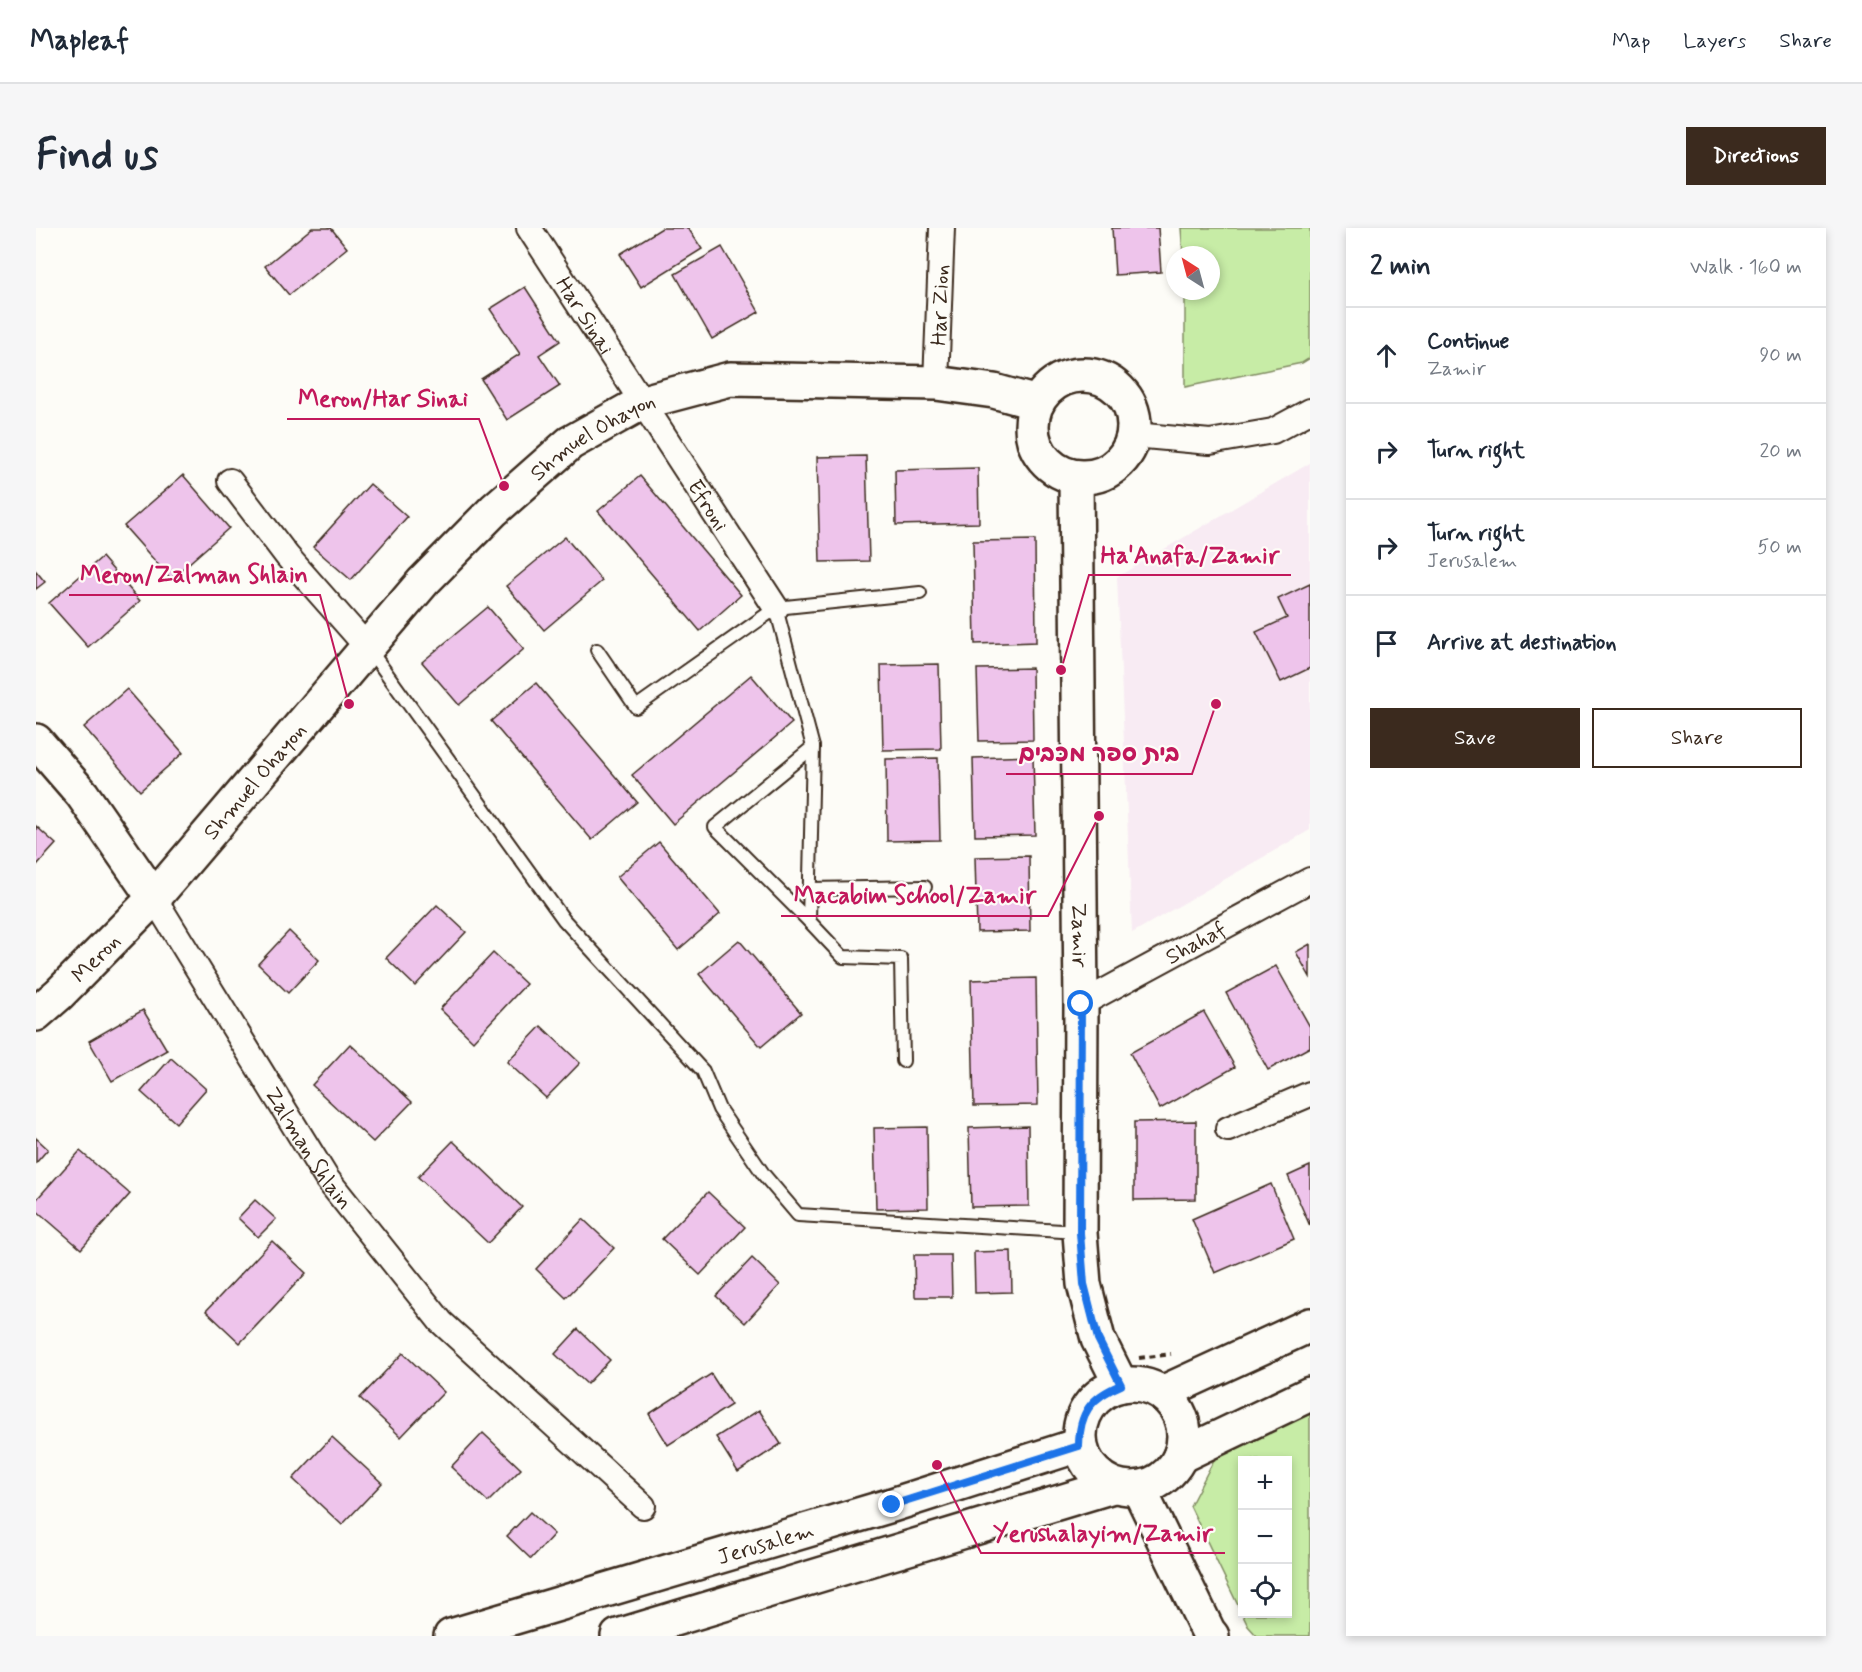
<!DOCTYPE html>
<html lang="en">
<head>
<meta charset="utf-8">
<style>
  body { margin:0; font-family:Mynerve,"Playpen Sans Hebrew",sans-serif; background:#f6f6f7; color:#1f2937 }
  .controls { position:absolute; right:18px; bottom:18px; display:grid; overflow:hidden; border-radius:0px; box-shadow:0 3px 9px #0003 }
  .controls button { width:54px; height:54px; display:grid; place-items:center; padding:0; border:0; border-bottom:2px solid #e0e1e3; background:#fff; color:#1f2937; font:30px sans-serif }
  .compass { position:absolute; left:1130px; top:18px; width:54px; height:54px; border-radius:50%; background:#fff; box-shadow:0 3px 9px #0003; rotate:324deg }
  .stop { position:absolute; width:18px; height:18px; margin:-14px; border:4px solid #1a73e8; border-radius:50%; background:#fff }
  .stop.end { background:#1a73e8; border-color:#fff; box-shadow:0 2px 6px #0008 }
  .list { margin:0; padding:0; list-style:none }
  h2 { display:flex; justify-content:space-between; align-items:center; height:78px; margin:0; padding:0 24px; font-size:26px }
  h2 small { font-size:20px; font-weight:400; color:#747a83 }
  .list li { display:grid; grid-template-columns:39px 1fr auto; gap:18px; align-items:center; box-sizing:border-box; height:96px; padding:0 24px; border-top:2px solid #e0e1e3 }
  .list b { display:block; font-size:22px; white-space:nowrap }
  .list p { margin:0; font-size:20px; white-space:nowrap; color:#747a83 }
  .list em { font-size:20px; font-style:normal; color:#747a83 }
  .actions { display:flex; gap:12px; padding:18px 24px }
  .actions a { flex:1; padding:14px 0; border:2px solid #3b2a1e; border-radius:0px; text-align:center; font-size:21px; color:#3b2a1e }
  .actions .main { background:#3b2a1e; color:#fff }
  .icon { flex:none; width:33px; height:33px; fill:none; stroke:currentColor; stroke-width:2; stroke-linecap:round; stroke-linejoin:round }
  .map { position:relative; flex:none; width:1274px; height:1408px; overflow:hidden; border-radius:0px }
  header { display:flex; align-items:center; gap:36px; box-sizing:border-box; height:84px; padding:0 30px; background:#fff; border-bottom:2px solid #e0e1e3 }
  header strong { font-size:28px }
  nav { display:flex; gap:33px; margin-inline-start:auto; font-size:21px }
  .intro { display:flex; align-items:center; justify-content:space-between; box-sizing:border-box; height:144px; padding:0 36px }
  h1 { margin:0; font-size:42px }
  .button { padding:15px 27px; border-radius:0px; background:#3b2a1e; color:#fff; font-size:21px; font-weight:700 }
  main { display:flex; gap:36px; padding:0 36px }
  aside { flex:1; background:#fff; border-radius:0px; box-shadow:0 3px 9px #0003 }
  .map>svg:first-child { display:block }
</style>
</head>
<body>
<header>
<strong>Mapleaf</strong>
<nav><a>Map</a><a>Layers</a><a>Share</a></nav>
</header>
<div class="intro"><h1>Find us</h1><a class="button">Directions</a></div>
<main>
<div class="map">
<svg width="1274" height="1408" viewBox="0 0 1274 1408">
  <rect width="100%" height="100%" fill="#fdfcf7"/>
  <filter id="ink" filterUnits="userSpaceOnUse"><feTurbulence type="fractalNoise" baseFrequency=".0167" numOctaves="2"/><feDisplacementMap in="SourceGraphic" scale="12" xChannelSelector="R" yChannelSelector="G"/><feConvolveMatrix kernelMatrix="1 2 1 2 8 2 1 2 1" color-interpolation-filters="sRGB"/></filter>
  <g filter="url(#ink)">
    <polygon fill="#f8ebf3" points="1274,235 1274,602 1096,705 1081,349"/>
    <g fill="#c7eca6" stroke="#818b62" stroke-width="1.5" fill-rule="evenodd">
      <polygon points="1145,0 1274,0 1274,130 1266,135 1149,159 1149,63 1175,63 1175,27 1147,27"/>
      <path d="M1274,1182V1408H1221L1212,1398L1154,1278L1182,1224ZM1206,1232H1252V1386H1206Z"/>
    </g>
    <g fill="#eec4eb" stroke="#3b2a1e" stroke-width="1.5">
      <polygon points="276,0 295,0 311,20 253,67 229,38"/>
      <polygon points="626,0 652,0 666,21 605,59 584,26"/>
      <polygon points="1076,0 1122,0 1125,44 1079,47"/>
      <polygon points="686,19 723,84 676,111 639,46"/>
      <polygon points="489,59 524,113 503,127 524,158 471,192 445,151 484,126 454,81"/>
      <polygon points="830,228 833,333 784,334 781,229"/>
      <polygon points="942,240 943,295 860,297 859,242"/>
      <polygon points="147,247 193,300 135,351 88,298"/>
      <polygon points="604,248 705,367 664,403 562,283"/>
      <polygon points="334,256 371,289 315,352 277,319"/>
      <polygon points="529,309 566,353 508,402 470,358"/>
      <polygon points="999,312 1000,414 939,416 937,313"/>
      <polygon points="66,329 104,373 52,419 13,375"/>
      <polygon points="0,343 9,354 0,361"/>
      <polygon points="1274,356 1274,440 1245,454 1220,404 1251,390 1242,371"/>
      <polygon points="452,379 488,421 423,477 386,434"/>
      <polygon points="903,436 905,521 847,522 845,437"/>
      <polygon points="996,440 997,512 943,513 941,441"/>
      <polygon points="715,447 756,495 637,596 596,547"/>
      <polygon points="500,455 601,574 556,612 455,493"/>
      <polygon points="91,461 147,525 104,563 48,499"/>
      <polygon points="997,528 999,607 939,608 937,530"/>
      <polygon points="902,530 904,612 851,613 850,531"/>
      <polygon points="0,598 20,616 0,638"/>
      <polygon points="623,614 684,686 642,722 581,649"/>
      <polygon points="993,628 994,703 941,704 939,629"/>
      <polygon points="401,677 430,704 379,758 350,730"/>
      <polygon points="253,703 283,732 252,765 222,736"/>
      <polygon points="703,712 765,785 725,819 663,746"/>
      <polygon points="1274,716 1274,749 1260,724"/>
      <polygon points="457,725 490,756 437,813 404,781"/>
      <polygon points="1240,738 1274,799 1274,819 1232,842 1190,765"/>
      <polygon points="1000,750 1002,877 938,878 935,752"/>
      <polygon points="107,782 131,822 76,853 53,813"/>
      <polygon points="1168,784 1199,839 1124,881 1094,825"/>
      <polygon points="505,798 544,835 510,870 471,834"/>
      <polygon points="314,816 376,874 337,914 276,857"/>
      <polygon points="135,830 170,861 140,895 105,864"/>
      <polygon points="1160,893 1160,971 1098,972 1098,894"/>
      <polygon points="992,898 993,978 935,979 933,900"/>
      <polygon points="891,899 892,980 840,981 838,900"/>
      <polygon points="0,910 12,921 0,935"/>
      <polygon points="417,913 486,979 452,1015 382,949"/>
      <polygon points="44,923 94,966 45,1021 0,982 0,972"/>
      <polygon points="1274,938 1274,998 1252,948"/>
      <polygon points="1235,956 1258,1011 1179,1045 1156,991"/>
      <polygon points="672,964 709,999 664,1047 626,1011"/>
      <polygon points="219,972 240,991 222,1009 202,990"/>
      <polygon points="547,991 578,1020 530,1070 500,1041"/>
      <polygon points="236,1013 270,1045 204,1115 170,1083"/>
      <polygon points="975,1023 976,1064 939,1065 938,1024"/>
      <polygon points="878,1027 915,1027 916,1069 879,1069"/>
      <polygon points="716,1030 744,1057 709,1095 680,1068"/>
      <polygon points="542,1101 574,1132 551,1156 519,1126"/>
      <polygon points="367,1125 408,1164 365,1209 324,1170"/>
      <polygon points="675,1146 695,1177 632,1217 613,1186"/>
      <polygon points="723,1182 745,1216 702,1244 680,1209"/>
      <polygon points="447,1205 485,1241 452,1274 415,1239"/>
      <polygon points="296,1209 346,1255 306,1297 257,1251"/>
      <polygon points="494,1284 518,1306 495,1331 471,1308"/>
    </g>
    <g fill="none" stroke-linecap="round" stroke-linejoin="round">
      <defs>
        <g id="lane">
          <polyline points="740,380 777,519 773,693 807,729 865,731 867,833"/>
          <polyline points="333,421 528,692 667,843 683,881 728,947 762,987 1042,1004"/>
          <polyline points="561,422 600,479 740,380 884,365"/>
          <polyline points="774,661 889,659"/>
          <polyline points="773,693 679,599 777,519"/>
        </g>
        <g id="street">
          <path id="s1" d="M493,0L740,380"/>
          <path id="s2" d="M900,155L906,0"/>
          <polyline points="1098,207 1174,214 1237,203 1274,183"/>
          <polyline points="194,253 251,328 332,420"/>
          <path id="s3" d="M118,670L291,951L405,1094L607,1278"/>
          <path id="s4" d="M1045,776L1274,652"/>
          <polyline points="1192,901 1274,866"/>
        </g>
        <g id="secondary">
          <circle cx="1047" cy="198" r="51"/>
          <path id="s5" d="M1040,249L1045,776L1044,1005L1048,1056L1062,1111L1085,1157"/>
          <polyline points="0,513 46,566 118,670"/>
          <path id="s6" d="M0,786L23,766L118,670L387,354L458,282L534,215L607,174L694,151L900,155L958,163L1001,175"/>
          <circle cx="1096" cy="1208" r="52"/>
          <polyline points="1126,1165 1274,1097"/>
          <polyline points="1144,1228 1274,1166"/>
          <polyline points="1103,1261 1172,1403 1176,1408"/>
          <path id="s7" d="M415,1408L856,1277L1043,1217"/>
          <polyline points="582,1408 1077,1258"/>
        </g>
      </defs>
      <use href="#lane" stroke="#3b2a1e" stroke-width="16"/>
      <use href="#street" stroke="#3b2a1e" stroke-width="28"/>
      <use href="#secondary" stroke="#3b2a1e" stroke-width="38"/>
      <polyline stroke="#3b2a1e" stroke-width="4" stroke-dasharray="6 4.5" stroke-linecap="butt" points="1103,1130 1135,1126"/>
      <use href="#lane" stroke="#fdfcf7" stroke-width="12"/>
      <use href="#street" stroke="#fdfcf7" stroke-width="24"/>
      <use href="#secondary" stroke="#fdfcf7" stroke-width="33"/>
    </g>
  </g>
  <g fill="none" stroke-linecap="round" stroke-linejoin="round" filter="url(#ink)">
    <path stroke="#1a73e8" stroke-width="8" d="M856,1277L1043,1218C1043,1185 1055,1169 1085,1157L1062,1111L1048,1056L1044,1005L1045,776"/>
  </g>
  <g text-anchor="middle" stroke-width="4.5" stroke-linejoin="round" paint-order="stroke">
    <g font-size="22" fill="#3b2a1e" stroke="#fdfcf7">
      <text dy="8" stroke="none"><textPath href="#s2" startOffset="78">Har Zion</textPath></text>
      <text dy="8" stroke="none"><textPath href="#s1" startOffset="104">Har Sinai</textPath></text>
      <text dy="8" stroke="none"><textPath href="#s6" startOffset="806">Shmuel Ohayon</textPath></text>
      <text dy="8" stroke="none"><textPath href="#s1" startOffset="330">Efroni</textPath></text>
      <text dy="8" stroke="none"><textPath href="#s6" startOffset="320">Shmuel Ohayon</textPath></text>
      <text dy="8" stroke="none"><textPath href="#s5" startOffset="458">Zamir</textPath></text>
      <text dy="8" stroke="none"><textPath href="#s4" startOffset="130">Shahaf</textPath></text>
      <text dy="8" stroke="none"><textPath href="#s6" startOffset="82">Meron</textPath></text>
      <text dy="8" stroke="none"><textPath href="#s3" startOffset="294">Zalman Shlain</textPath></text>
      <text dy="8" stroke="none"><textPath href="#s7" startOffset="328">Jerusalem</textPath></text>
    </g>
  </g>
  <path fill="none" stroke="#c2185b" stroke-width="2" d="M468 258L443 191H251M1025 442L1053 347H1255M313 476L284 367H33M1180 476L1156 546H970M1063 588L1012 688H745M901 1237L945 1325H1189"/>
  <g fill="#c2185b" stroke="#fdfcf7" stroke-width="2">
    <circle cx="468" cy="258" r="6"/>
    <circle cx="1025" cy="442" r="6"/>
    <circle cx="313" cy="476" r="6"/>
    <circle cx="1180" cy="476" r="6"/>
    <circle cx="1063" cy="588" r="6"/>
    <circle cx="901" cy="1237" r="6"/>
  </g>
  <g font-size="24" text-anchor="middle" font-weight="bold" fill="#c2185b" stroke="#fdfcf7" stroke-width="4.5" stroke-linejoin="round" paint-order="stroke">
    <text x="347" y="178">Meron/Har Sinai</text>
    <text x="1154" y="335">Ha'Anafa/Zamir</text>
    <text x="158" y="354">Meron/Zalman Shlain</text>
    <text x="1063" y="533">בית ספר מכבים</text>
    <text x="879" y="675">Macabim School/Zamir</text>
    <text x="1067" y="1313">Yerushalayim/Zamir</text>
  </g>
</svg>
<div class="controls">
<button>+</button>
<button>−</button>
<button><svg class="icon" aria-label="locate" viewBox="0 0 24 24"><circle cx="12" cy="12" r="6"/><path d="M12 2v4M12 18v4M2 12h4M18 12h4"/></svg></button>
</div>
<svg class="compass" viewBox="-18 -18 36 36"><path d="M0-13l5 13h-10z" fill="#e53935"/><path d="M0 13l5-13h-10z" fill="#747a83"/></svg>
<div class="stop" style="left:1045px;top:776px"></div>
<div class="stop end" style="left:856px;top:1277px"></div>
</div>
<aside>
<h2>2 min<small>Walk · 160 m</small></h2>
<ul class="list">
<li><svg class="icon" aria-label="ahead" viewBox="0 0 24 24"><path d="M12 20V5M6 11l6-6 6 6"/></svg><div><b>Continue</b><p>Zamir</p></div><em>90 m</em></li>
<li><svg class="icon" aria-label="right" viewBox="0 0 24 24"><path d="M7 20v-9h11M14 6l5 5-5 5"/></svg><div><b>Turn right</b></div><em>20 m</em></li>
<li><svg class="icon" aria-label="right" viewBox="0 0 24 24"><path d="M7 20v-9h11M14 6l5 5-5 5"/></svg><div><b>Turn right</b><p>Jerusalem</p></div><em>50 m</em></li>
<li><svg class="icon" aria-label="arrive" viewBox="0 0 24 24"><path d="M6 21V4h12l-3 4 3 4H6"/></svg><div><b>Arrive at destination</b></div></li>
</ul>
<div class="actions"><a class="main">Save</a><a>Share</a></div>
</aside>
</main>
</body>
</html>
